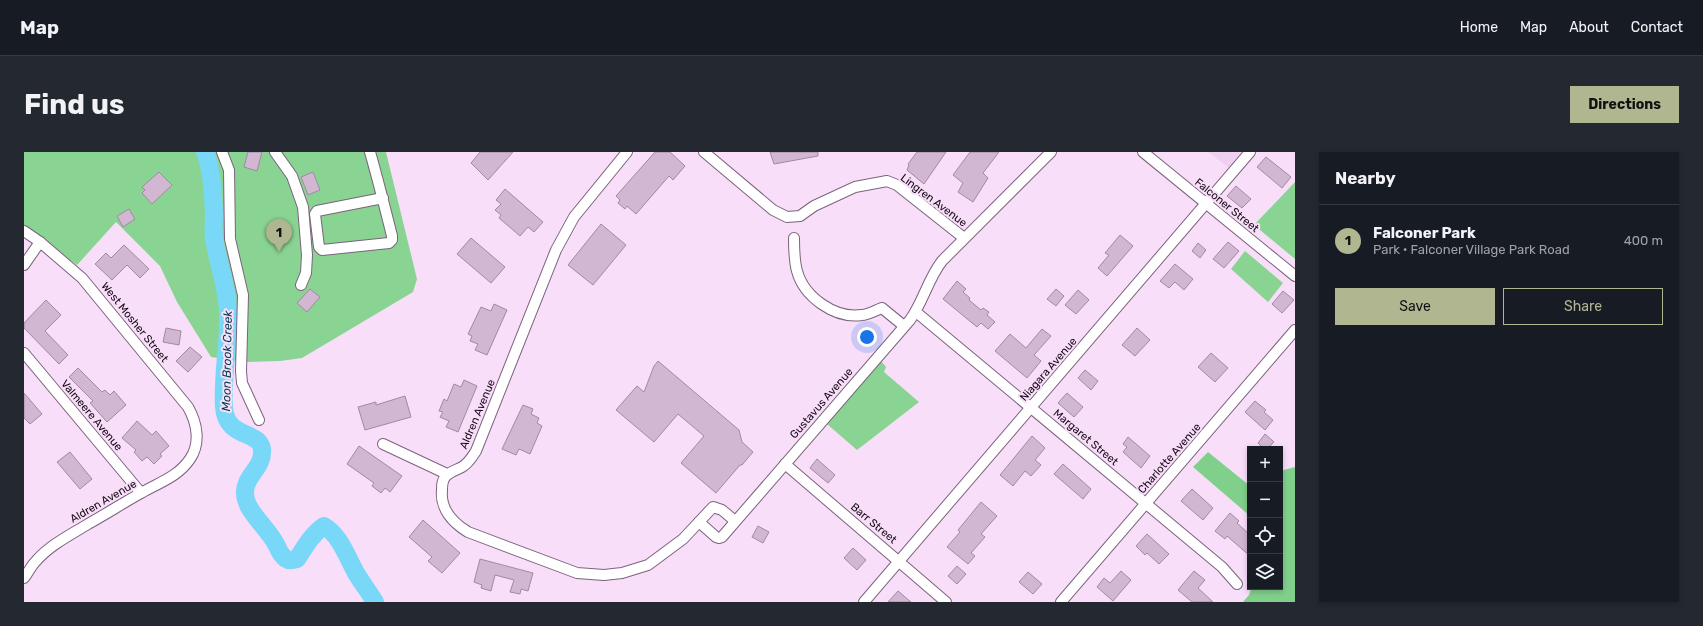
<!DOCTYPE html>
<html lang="en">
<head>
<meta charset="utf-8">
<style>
  body { margin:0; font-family:Rubik,sans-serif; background:#242831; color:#f1f3f6 }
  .controls { position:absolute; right:12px; bottom:12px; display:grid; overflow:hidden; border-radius:0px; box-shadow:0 2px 6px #0003 }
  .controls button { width:36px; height:36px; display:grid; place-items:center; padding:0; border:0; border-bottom:1px solid #363941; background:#171b24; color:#f1f3f6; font:20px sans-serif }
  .you { position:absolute; left:843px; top:185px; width:14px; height:14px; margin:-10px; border:3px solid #fff; border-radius:50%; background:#1a73e8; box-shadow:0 0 0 6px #1a73e833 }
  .badge { display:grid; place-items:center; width:26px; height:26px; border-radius:50%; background:#b0b690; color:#111; font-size:13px; font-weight:700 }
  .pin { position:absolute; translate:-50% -33px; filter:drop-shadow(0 1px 2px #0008) }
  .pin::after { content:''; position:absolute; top:21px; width:14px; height:12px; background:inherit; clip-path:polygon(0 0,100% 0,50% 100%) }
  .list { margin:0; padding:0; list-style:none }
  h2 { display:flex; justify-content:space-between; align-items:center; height:52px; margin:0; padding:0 16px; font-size:17px }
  h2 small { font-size:13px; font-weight:400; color:#9ea1a6 }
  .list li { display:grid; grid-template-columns:26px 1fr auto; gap:12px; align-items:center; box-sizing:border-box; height:72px; padding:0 16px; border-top:1px solid #363941 }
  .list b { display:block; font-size:15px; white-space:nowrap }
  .list p { margin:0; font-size:13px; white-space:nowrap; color:#9ea1a6 }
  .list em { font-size:13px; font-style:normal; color:#9ea1a6 }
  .actions { display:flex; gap:8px; padding:12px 16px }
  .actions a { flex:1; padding:9px 0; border:1px solid #b0b690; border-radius:0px; text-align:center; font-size:14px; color:#b0b690 }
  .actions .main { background:#b0b690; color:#111 }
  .icon { flex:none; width:22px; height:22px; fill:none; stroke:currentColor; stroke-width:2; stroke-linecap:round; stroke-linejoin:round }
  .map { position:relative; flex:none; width:1271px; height:450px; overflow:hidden; border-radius:0px }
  header { display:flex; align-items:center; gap:24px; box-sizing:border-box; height:56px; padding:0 20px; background:#171b24; border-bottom:1px solid #363941 }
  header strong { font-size:19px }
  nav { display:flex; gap:22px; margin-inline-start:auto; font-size:14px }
  .intro { display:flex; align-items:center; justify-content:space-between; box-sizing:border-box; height:96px; padding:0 24px }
  h1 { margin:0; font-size:28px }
  .button { padding:10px 18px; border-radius:0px; background:#b0b690; color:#111; font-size:14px; font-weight:700 }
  main { display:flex; gap:24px; padding:0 24px }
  aside { flex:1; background:#171b24; border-radius:0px; box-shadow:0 2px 6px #0003 }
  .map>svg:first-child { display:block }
</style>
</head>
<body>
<header>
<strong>Map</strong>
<nav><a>Home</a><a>Map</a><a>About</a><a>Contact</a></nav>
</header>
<div class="intro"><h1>Find us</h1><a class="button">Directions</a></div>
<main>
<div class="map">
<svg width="1271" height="450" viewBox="0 0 1271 450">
  <rect width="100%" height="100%" fill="#f9defa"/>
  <polygon fill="#f0d0f0" points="1184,0 1220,0 1205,16"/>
  <g fill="#89d493">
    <polygon points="0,0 362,0 393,127 389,140 278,206 256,209 222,210 187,205 153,150 136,114 92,70 53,113 0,74"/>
    <polygon points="1271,30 1271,107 1230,73"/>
    <polygon points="1221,99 1259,131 1244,150 1207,117"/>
    <polygon points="857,209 862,215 860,220 895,250 833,298 803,272"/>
  </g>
  <g fill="#80d08c">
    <polygon points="1184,300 1226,334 1226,364 1169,315"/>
    <polygon points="1271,315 1271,450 1219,450 1225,443 1228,435 1256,435 1256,319"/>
  </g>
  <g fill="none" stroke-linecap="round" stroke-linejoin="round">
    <path stroke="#79d8f7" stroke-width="18" d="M181,0C188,18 189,41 190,60C190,69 189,78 190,87C194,112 204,136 204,162C205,193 198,224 200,255C202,287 235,278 238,297C240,316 220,324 221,341C221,345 223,351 225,355C233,369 246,380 253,394C255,399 258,404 262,407C265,409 270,408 273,407C281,395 288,382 300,374C316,383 323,405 332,421C338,431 345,440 351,450"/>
  </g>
  <g fill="#d2b7d2" stroke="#a289a3">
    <polygon points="224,0 238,0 233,19 220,15"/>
    <polygon points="456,0 489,0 464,28 447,11"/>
    <polygon points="631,0 646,0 661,14 649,28 645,24 612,62 603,54 601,57 594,51 596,48 592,44"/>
    <polygon points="746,0 794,0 794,4 750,12"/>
    <polygon points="893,0 922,0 900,32 883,18 885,13 884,12"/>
    <polygon points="946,0 975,0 959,21 964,26 949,50 934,40 939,31 929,23"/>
    <polygon points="1242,5 1267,25 1258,36 1233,15"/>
    <polygon points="135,20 148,33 128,52 118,41 121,38 118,35"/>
    <polygon points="289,20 296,38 284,43 277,25"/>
    <polygon points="1212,34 1227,47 1218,56 1203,44"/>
    <polygon points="481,37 519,70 510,80 504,75 496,84 475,66 477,63 471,58 477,52 472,48"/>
    <polygon points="105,57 111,67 99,75 93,64"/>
    <polygon points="577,72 602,93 569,133 544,113"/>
    <polygon points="1096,83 1109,94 1083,124 1074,116 1085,103 1081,101"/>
    <polygon points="447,86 481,115 467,131 433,102"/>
    <polygon points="1204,90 1215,99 1200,116 1189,107"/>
    <polygon points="1174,91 1182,98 1176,106 1168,99"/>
    <polygon points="100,93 125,117 116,126 103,113 88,128 71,112 82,101 87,106"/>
    <polygon points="1151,112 1169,127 1160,138 1151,130 1145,136 1136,129"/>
    <polygon points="933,129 942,137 939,140 946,146 945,148 957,158 959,156 965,160 963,163 971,170 964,177 957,171 953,175 919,147"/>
    <polygon points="286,137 296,145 283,160 273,151"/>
    <polygon points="1032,137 1040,144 1032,154 1023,147"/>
    <polygon points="1054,138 1065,148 1052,162 1041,153"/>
    <polygon points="1259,139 1270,148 1258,161 1248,152"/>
    <polygon points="22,148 37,163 21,179 44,203 35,212 0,176 0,171"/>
    <polygon points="470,152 483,158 463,203 451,198 454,192 446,189 448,184 444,182 457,155 467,159"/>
    <polygon points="142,176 157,179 155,193 139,190"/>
    <polygon points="1113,176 1126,188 1111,204 1098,193"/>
    <polygon points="1018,177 1027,184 1010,203 1017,209 1003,226 971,199 986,182 1002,196"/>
    <polygon points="166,195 178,205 164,220 152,209"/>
    <polygon points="1187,201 1204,216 1191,230 1174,215"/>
    <polygon points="634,209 715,278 718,290 729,300 718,313 716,313 692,341 657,311 680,284 654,262 630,290 592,258 613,234 620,240 630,214"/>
    <polygon points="54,216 78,240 81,238 86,243 90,239 102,253 83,270 66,251 69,249 45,225"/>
    <polygon points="1061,218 1074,229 1067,238 1054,226"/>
    <polygon points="440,228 453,234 434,280 422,275 425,269 416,265 419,260 415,259 420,247 423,249 430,232 437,235"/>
    <polygon points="0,241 18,262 6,272 0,266"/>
    <polygon points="1043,241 1059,255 1050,265 1034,251"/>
    <polygon points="381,244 387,265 341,278 334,255 352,250 352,253"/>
    <polygon points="1231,249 1242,258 1240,260 1249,268 1241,278 1221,260"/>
    <polygon points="499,253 509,257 507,262 515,266 513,271 518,274 506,302 495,297 492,303 478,297"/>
    <polygon points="113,269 128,283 132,279 145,294 136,302 138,304 130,312 123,305 118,309 110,300 112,298 98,286"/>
    <polygon points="1241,282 1250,290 1243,297 1240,297 1234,291"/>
    <polygon points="1008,284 1021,296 1011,308 1017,313 1007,324 1001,319 989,334 976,323"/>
    <polygon points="1104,285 1126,304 1117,316 1099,300 1103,295 1099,292"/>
    <polygon points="335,294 378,324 366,340 361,336 357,341 348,334 350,331 323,312"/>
    <polygon points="46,300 68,327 56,337 33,310"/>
    <polygon points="793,307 811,323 804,331 786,316"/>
    <polygon points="1039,312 1067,337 1059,347 1030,322"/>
    <polygon points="1168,337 1189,356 1179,368 1157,349"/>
    <polygon points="957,350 973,364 957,382 961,385 947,401 951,404 944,412 923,395 936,380 934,378"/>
    <polygon points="1206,361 1215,369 1213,371 1226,383 1226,404 1203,384 1201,387 1191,379"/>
    <polygon points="399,368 436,401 418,421 404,409 408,405 385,385"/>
    <polygon points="734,374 745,380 739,391 728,385"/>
    <polygon points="1123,382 1145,402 1135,412 1123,401 1121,403 1112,394"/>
    <polygon points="829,396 842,408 833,418 820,406"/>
    <polygon points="456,407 509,421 504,439 497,437 496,442 486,440 490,428 471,423 467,439 457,436 458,433 450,430"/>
    <polygon points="933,414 942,422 933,432 924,424"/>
    <polygon points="1097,419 1107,428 1089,449 1073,435 1080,426 1086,431"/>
    <polygon points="1170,419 1181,428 1174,436 1189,450 1168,450 1154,438"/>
    <polygon points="1004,420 1018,432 1009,442 995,430"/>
    <polygon points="874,439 887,450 864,450"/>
  </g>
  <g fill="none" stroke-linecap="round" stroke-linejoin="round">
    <defs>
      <g id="minor">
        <polyline points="198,0 205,18 206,87 219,143 217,219 218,231 235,268"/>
        <polyline points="251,0 268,24 279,55 283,103 282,121 277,133"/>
        <path d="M346,0C354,28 361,56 368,84V88L365,91L298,98L295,95L291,62L293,59L359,46"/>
        <path d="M603,0L550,65L532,98L452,299C448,305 445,311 438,315C433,318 427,319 422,324C418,328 418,333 418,338C416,357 429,371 444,380L553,421L580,423L598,421L624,413L659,387L689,355L698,358L711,369"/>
        <polyline points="680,0 749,58 763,65 776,64 790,54 831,35 863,29 873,33 940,86"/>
        <polyline points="1119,0 1271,124"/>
        <path d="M0,79L16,90L58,126L164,255C173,271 177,291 166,307C154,325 134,331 117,341C99,351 82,362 64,372C46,383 26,393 12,409C7,414 4,421 0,426"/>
        <path d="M770,86C770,97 770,108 773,119C780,145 811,167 838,163C844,163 852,158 858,156L880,174"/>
        <polyline points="0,113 16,90"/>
        <polyline points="892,160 1198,415 1213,432"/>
        <polyline points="0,201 117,341"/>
        <polyline points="359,292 423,322"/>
        <polyline points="761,312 922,450"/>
        <path d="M675,370L692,385L695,386L698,385L886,168C899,150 904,127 918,109L1027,0"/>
        <polyline points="840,450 1226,0"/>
        <polyline points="1037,450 1271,178"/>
      </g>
    </defs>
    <use href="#minor" stroke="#7b637c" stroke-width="12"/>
    <use href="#minor" stroke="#fff" stroke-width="10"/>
  </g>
  <g text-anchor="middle" stroke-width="4" stroke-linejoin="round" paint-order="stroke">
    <g font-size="11" fill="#130b14" stroke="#f9defa">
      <text transform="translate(910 48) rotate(37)" y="4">Lingren Avenue</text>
      <text transform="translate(1203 53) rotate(39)" y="4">Falconer Street</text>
      <text transform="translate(111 170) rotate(51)" y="4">West Mosher Street</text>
      <text transform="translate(1024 217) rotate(-49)" y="4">Niagara Avenue</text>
      <text transform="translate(797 251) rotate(-49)" y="4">Gustavus Avenue</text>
      <text transform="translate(453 262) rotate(-67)" y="4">Aldren Avenue</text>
      <text transform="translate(68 263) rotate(50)" y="4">Valmeere Avenue</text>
      <text transform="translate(1062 285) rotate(40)" y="4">Margaret Street</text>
      <text transform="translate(1145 306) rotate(-49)" y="4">Charlotte Avenue</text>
      <text transform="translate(79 349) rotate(-30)" y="4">Aldren Avenue</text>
      <text transform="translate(850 371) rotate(40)" y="4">Barr Street</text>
    </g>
    <g font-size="12" font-style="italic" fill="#003c4c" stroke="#f9defa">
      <text transform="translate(203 209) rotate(-89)" y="4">Moon Brook Creek</text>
    </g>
  </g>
</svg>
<div class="controls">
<button>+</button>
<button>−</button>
<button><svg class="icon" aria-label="locate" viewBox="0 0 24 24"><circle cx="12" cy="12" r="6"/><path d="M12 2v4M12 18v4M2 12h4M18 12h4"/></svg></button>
<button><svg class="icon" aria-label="layers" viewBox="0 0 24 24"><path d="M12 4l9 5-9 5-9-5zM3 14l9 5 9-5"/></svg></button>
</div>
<div class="you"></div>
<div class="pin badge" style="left:255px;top:100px">1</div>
</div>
<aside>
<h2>Nearby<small></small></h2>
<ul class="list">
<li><span class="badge">1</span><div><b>Falconer Park</b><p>Park · Falconer Village Park Road</p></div><em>400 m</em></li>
</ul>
<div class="actions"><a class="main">Save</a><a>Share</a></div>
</aside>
</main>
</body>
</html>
